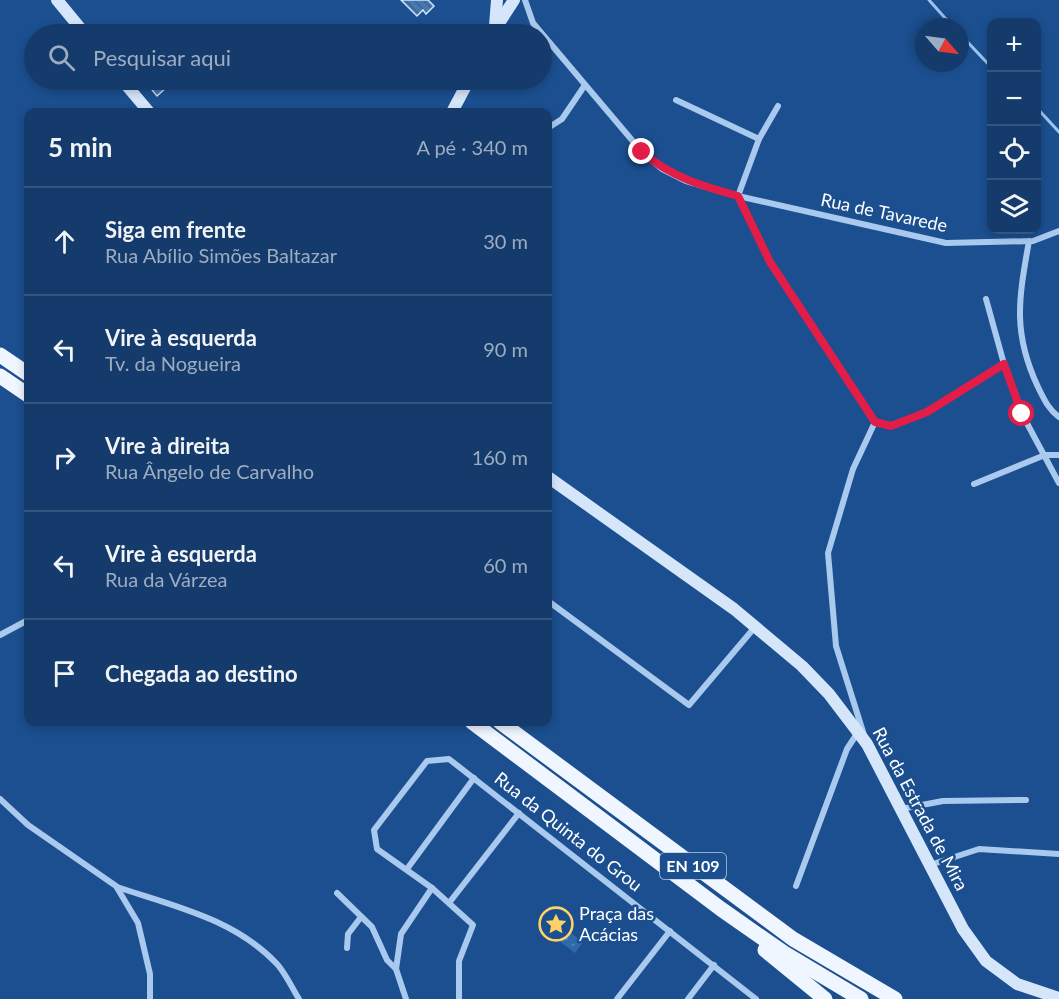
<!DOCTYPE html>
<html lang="pt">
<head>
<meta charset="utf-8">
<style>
  body { margin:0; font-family:Lato,sans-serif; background:#1d4271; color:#f1f3f6 }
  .controls { position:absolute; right:18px; top:18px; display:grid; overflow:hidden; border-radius:12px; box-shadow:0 3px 9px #0003 }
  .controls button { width:54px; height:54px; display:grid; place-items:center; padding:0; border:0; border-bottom:2px solid #33557e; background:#143b6b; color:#f1f3f6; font:30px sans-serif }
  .compass { position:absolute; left:915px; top:18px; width:54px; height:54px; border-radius:50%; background:#143b6b; box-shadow:0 3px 9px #0003; rotate:118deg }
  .stop { position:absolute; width:18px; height:18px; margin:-14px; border:4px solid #e11d48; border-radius:50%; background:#fff }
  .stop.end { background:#e11d48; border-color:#fff; box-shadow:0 2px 6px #0008 }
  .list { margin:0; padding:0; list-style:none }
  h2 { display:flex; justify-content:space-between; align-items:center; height:78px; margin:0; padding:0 24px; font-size:26px }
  h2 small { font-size:20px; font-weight:400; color:#9dadc1 }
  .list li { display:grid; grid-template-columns:39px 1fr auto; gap:18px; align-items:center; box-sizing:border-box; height:108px; padding:0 24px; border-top:2px solid #33557e }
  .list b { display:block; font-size:22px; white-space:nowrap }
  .list p { margin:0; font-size:20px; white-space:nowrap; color:#9dadc1 }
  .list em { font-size:20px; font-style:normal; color:#9dadc1 }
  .icon { flex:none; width:33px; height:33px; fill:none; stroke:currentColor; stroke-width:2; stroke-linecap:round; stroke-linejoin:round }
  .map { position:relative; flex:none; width:1059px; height:999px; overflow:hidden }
  .search { position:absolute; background:#143b6b; box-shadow:0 3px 9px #0003; left:24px; top:24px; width:528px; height:66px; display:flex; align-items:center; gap:15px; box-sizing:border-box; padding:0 21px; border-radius:33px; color:#9dadc1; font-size:22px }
  .panel { position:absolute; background:#143b6b; box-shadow:0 3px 9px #0003; left:24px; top:108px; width:528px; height:618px; border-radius:12px }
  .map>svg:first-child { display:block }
</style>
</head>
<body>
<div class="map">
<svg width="1059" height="999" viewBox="0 0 1059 999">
  <defs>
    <pattern id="park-dots" width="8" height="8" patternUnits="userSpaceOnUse" patternTransform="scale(1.5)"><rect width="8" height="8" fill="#2e69ad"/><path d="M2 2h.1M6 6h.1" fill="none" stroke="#4d80b9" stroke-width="1.8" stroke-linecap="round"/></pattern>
    <pattern id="building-back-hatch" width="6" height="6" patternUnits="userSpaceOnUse" patternTransform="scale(1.5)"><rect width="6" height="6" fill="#4478b7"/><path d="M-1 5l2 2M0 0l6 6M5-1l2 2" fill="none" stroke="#486282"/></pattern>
  </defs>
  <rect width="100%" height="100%" fill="#1b4f8f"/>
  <polygon fill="url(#park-dots)" points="552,919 583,942 575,953 544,929"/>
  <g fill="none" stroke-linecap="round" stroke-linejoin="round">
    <g stroke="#9cc4f0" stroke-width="3">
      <polyline points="929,0 953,27"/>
      <polyline points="960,34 992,68"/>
      <polyline points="1036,107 1059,132"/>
    </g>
  </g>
  <g fill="url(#building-back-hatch)" stroke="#cfe3fa" stroke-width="1.5">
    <polygon points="401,0 428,0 434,6 426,14 423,10 417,16"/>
    <polygon points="144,80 161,80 167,87 157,96"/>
  </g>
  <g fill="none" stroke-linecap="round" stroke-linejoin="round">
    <g stroke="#a9c9ee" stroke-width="6">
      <polyline points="525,0 533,23 642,152 662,169 686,181 738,196 946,243 1033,241 1059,231"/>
      <polyline points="676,100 759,139"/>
      <polyline points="548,128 562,119 585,85"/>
      <polyline points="738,196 770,262 875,422 853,469 828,553 836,646 864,735"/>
      <polyline points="738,196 759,139 778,106"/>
      <path d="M1029,241C1019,298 1012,332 1038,387C1044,399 1048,409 1059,417"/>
      <polyline points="986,299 1004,364 1022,414 1059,483"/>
      <polyline points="875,422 891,426 927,412 1004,364"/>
      <polyline points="974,484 1045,455 1059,455"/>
      <polyline points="548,601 689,705 755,627"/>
      <polyline points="0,635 28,620"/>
      <polyline points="0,799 28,825 116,886 138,923 150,974 150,999"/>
      <polyline points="901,809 943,801 1026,800"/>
      <polyline points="930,865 979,849 1059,854"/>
      <polyline points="407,869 474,778"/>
      <polyline points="796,886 847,749 858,732"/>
      <path d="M117,887C173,906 235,919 277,964C286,974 292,988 299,999"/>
      <polyline points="337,893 372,927 387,960 396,969"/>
      <polyline points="449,903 519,813"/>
      <polyline points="347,948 348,934 361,917"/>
      <polyline points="406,999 396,969 401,934 432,888"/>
      <polyline points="459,999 459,961 473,925 432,888 377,849 374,830 427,761 449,759 756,999"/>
      <polyline points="617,999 670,931"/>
      <polyline points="688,999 714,965"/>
    </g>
    <g stroke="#d6e6fa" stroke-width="12">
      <polyline points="57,0 85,34"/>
      <polyline points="495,26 497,0"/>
      <polyline points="492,34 514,0"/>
      <polyline points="122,80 149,112"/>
      <polyline points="452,112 469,80"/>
      <polyline points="548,477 734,609 802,666 829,694 867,744 963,929 986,961 1017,984 1059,998"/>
    </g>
    <g stroke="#f0f6ff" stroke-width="15">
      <polyline points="0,355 28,374"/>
      <polyline points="0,376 28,395"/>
      <polyline points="472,722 721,909 784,953 861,999"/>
      <polyline points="500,722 793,939 895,999"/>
      <polyline points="765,950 825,999"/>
    </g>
  </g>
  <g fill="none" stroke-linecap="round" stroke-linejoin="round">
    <path stroke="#e11d48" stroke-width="8" d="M642,152C671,177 702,186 738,196L770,262L875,422L891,426L927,412L1004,364L1022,414"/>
  </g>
  <defs>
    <symbol id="sight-ring" viewBox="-11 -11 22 22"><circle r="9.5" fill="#1b4f8f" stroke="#ffd166" stroke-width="1.5"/><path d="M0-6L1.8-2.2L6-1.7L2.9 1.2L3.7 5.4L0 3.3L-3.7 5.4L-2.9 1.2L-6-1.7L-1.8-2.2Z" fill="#ffd166"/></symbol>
  </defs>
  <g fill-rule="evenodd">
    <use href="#sight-ring" x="537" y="905" width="38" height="38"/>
  </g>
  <g text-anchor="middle" stroke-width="5" stroke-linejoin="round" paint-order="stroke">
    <rect fill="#1b4f8f" stroke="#bbcadd" stroke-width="1.5" x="660" y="853" width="66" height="26" rx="4.5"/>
    <g font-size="16" font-weight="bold" fill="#fff">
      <text x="693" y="872">EN 109</text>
    </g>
    <g font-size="18" fill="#fff" stroke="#1b4f8f">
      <text transform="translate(884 213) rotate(12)" y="6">Rua de Tavarede</text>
      <text transform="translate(920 809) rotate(62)" y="6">Rua da Estrada de Mira</text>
      <text transform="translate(568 832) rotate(38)" y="6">Rua da Quinta do Grou</text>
    </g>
    <g font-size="18" fill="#fff" stroke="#1b4f8f" text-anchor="start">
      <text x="579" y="920">Praça das<tspan x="579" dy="21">Acácias</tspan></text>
    </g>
  </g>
</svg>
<div class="controls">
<button>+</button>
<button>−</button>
<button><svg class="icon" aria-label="locate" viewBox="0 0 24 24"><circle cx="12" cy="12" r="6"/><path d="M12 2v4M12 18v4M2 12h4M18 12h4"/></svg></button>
<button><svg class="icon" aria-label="layers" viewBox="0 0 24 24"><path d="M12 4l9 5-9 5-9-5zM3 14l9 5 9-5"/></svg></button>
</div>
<svg class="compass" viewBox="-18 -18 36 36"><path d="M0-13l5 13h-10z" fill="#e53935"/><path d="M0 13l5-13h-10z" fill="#9dadc1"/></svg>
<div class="stop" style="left:1022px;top:414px"></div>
<div class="stop end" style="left:642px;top:152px"></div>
<div class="search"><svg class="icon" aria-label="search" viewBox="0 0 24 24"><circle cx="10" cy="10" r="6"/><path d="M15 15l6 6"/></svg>Pesquisar aqui</div>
<section class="panel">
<h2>5 min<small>A pé · 340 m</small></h2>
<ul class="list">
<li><svg class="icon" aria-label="ahead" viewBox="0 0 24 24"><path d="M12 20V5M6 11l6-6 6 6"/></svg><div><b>Siga em frente</b><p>Rua Abílio Simões Baltazar</p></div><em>30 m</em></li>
<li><svg class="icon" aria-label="left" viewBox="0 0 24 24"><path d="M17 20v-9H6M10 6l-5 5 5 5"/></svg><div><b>Vire à esquerda</b><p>Tv. da Nogueira</p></div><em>90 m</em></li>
<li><svg class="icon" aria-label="right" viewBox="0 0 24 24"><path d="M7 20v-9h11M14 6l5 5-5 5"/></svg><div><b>Vire à direita</b><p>Rua Ângelo de Carvalho</p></div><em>160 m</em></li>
<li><svg class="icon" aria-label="left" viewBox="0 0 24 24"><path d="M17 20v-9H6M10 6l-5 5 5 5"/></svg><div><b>Vire à esquerda</b><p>Rua da Várzea</p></div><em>60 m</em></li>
<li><svg class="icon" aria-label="arrive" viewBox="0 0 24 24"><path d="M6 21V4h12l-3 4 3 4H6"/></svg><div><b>Chegada ao destino</b></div></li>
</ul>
</section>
</div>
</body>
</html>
